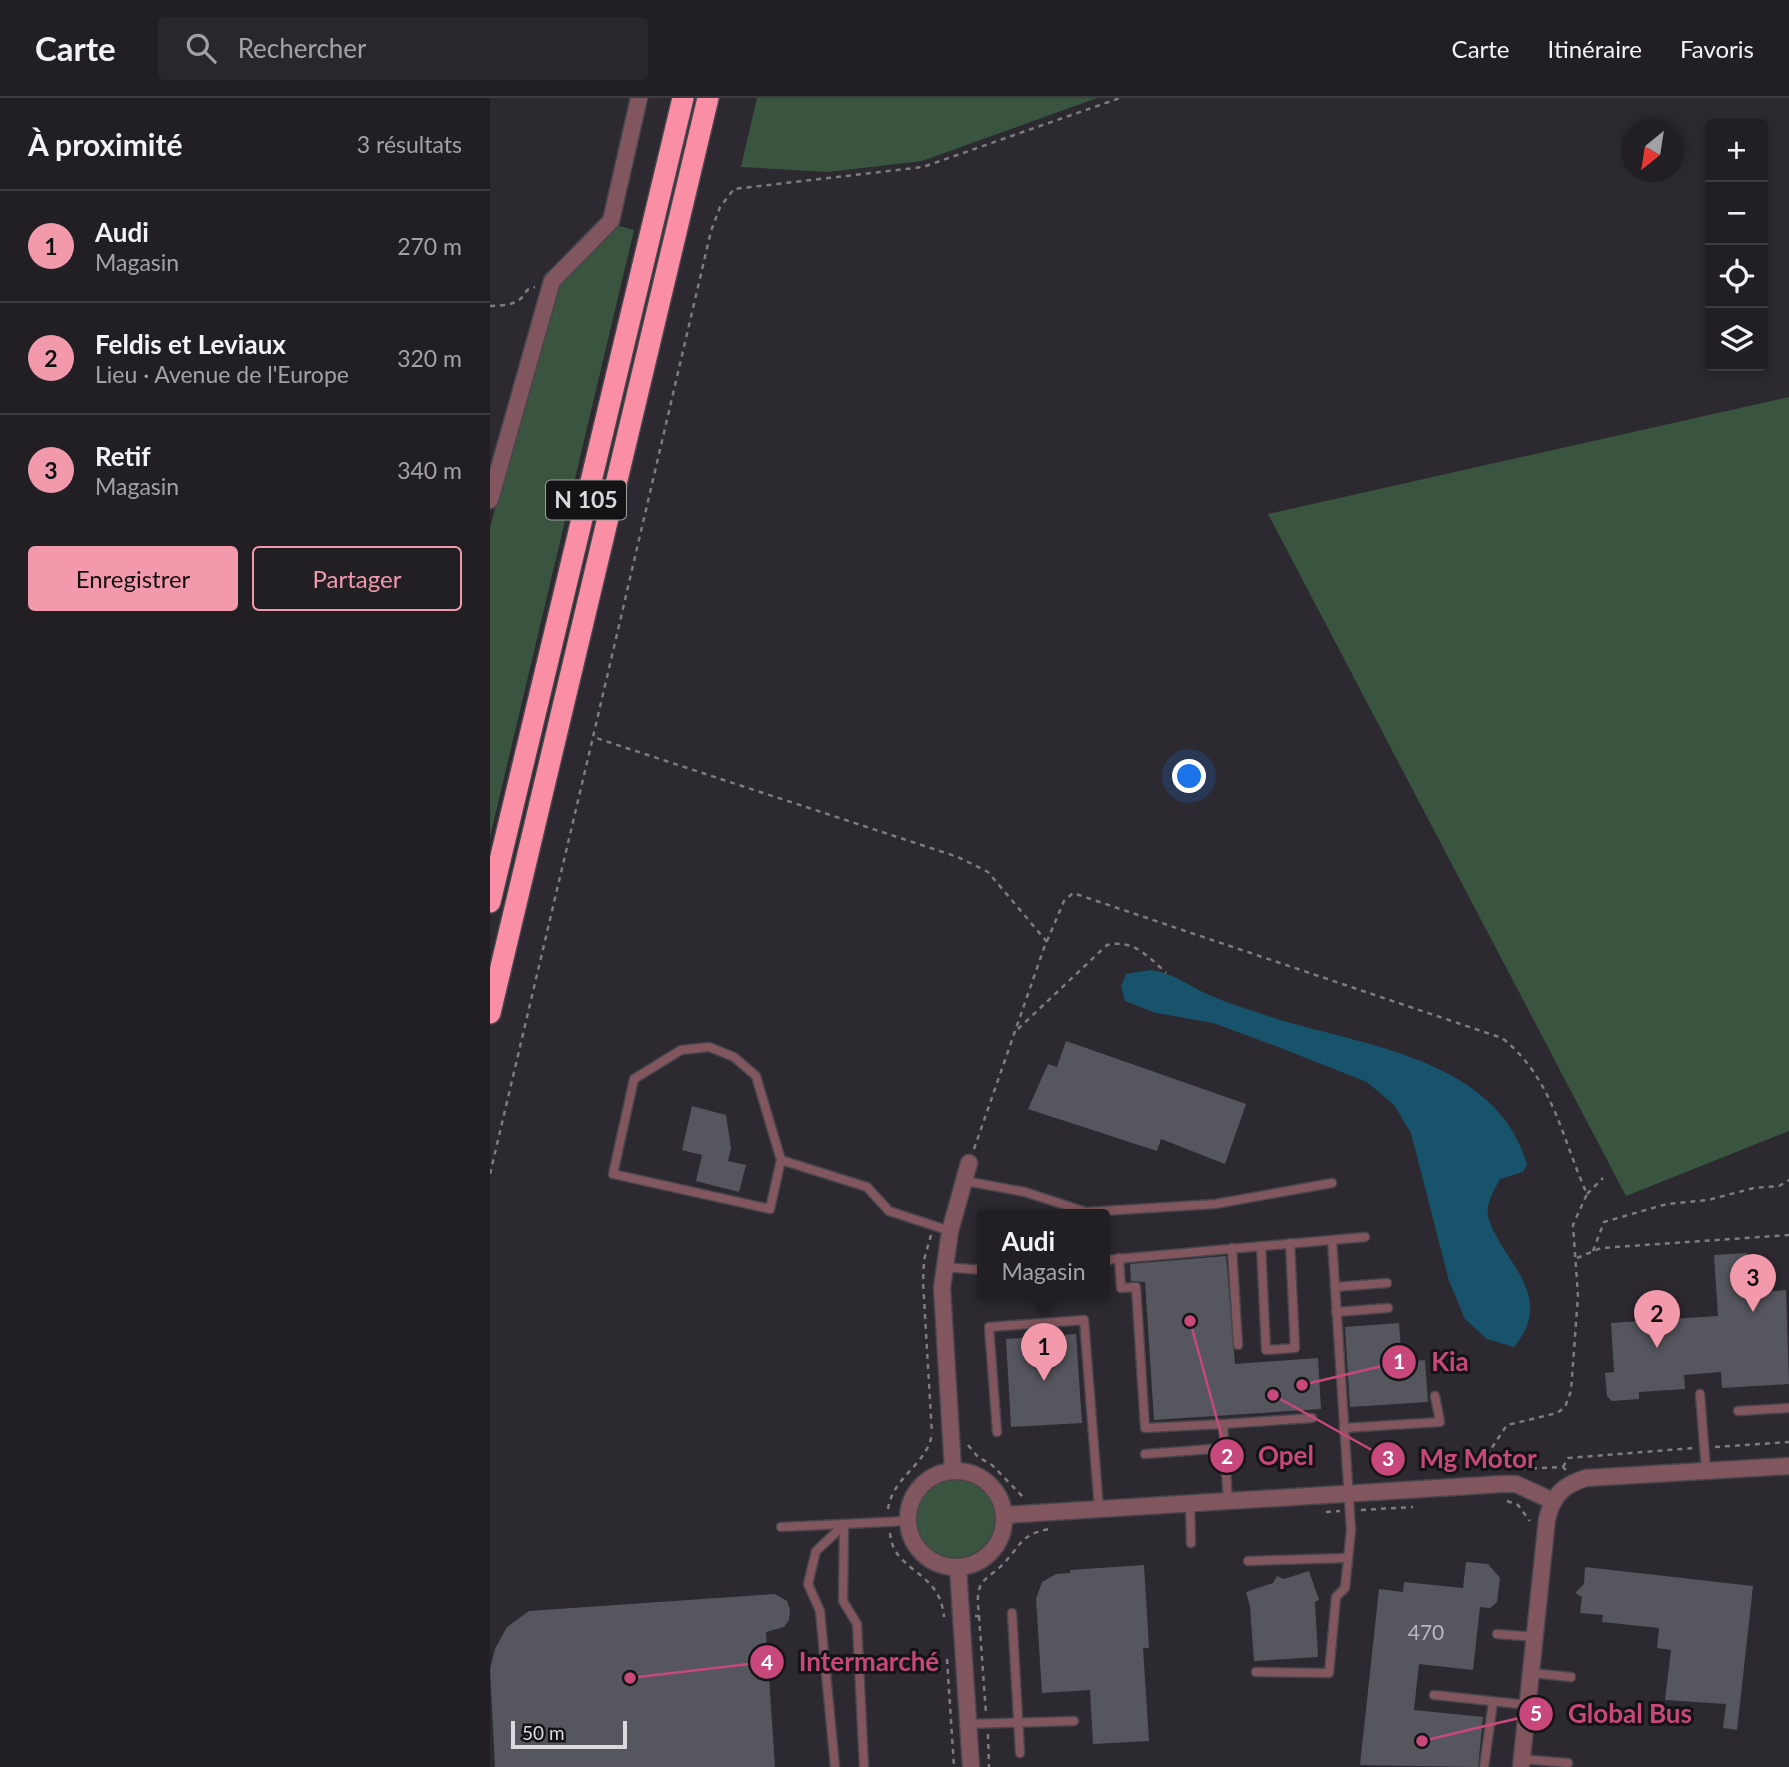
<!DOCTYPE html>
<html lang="fr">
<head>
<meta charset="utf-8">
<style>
  body { margin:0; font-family:Lato,sans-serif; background:#29272c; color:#f1f3f6 }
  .controls { position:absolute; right:21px; top:21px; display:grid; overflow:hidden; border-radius:7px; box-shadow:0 4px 10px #0003 }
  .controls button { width:63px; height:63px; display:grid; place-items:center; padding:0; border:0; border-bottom:2px solid #3e3d41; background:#211f24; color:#f1f3f6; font:35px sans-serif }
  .compass { position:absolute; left:1131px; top:21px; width:63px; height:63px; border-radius:50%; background:#211f24; box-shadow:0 4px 10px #0003; rotate:210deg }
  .scale { position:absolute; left:21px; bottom:18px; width:116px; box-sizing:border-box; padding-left:7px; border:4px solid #dbd9de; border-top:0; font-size:19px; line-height:24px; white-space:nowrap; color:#dbd9de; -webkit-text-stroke:5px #141315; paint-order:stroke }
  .you { position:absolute; left:700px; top:679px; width:24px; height:24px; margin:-18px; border:5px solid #fff; border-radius:50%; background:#1a73e8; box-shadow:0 0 0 10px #1a73e833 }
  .badge { display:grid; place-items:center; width:46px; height:46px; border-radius:50%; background:#f29aac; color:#111; font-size:23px; font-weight:700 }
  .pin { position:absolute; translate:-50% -58px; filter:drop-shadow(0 2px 4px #0008) }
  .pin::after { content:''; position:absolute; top:37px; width:24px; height:21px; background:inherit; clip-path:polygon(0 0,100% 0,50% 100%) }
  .popup { position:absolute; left:487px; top:1111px; width:133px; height:91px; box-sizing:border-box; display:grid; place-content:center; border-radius:7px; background:#211f24; filter:drop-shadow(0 2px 5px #0005); font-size:23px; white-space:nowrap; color:#a2a2a6 }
  .popup b { font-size:26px; color:#f1f3f6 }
  .popup::after { content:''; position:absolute; left:50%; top:100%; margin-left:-14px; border:14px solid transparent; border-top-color:#211f24 }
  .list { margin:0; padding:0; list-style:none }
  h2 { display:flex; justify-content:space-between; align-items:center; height:91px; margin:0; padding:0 28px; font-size:30px }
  h2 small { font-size:23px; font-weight:400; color:#a2a2a6 }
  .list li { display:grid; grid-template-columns:46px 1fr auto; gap:21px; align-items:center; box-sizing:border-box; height:112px; padding:0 28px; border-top:2px solid #3e3d41 }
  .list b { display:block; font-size:26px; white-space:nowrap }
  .list p { margin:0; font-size:23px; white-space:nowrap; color:#a2a2a6 }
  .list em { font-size:23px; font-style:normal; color:#a2a2a6 }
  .actions { display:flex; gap:14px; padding:21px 28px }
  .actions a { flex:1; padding:16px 0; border:2px solid #f29aac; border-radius:7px; text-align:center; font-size:24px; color:#f29aac }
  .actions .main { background:#f29aac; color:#111 }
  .icon { flex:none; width:38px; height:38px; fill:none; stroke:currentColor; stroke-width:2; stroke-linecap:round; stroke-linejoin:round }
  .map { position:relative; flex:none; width:1299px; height:1669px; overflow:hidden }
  header { display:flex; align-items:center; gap:42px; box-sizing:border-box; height:98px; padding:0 35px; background:#211f24; border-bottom:2px solid #3e3d41 }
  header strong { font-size:33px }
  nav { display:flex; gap:38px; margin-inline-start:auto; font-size:24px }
  .search { width:490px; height:63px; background:#29272c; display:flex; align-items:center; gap:18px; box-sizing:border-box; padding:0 24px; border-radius:7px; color:#a2a2a6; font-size:26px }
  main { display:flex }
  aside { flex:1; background:#211f24 }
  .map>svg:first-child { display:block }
</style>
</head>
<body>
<header>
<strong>Carte</strong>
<div class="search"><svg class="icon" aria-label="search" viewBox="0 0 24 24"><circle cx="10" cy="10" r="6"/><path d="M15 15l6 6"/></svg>Rechercher</div>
<nav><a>Carte</a><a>Itinéraire</a><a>Favoris</a></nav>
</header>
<main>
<aside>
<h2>À proximité<small>3 résultats</small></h2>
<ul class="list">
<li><span class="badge">1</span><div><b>Audi</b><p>Magasin</p></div><em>270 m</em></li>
<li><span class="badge">2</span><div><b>Feldis et Leviaux</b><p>Lieu · Avenue de l'Europe</p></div><em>320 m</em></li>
<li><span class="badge">3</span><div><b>Retif</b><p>Magasin</p></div><em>340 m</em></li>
</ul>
<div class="actions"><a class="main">Enregistrer</a><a>Partager</a></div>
</aside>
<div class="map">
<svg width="1299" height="1669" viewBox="0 0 1299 1669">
  <rect width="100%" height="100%" fill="#2c2930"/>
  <g fill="#39543f">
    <polygon points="267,0 607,0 432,63 338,74 251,69"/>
    <polygon points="126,127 144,132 0,739 0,430 32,306 68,184"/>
    <polygon points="1299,299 1299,1033 1136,1098 778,416"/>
    <circle cx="465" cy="1420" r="40"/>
  </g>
  <path fill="#17536a" d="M660,872C686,876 697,887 719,897C735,904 753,910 769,915C861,947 1005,955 1037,1066L1033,1074L1010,1081C1004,1093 994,1108 999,1122C1015,1167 1066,1198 1024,1249L997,1241L975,1221L959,1183L921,1035L904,1007L877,984L788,949L723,925L666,915L635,903L631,888L636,876Z"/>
  <g fill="#56575e">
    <polygon points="576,943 756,1006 735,1066 671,1041 667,1053 538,1011 558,966 567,969"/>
    <polygon points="202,1008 236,1017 241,1050 238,1063 256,1067 249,1094 206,1083 212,1057 192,1052"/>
    <polygon points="1257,1155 1259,1195 1296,1192 1299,1286 1232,1290 1231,1274 1194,1277 1195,1291 1149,1294 1149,1301 1122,1303 1117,1298 1115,1275 1124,1274 1121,1225 1228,1218 1224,1157"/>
    <polygon points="736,1158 745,1266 828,1260 831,1311 664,1322 655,1184 641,1183 640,1166"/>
    <polygon points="909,1225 912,1264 935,1262 938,1304 860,1309 855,1229"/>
    <polygon points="586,1236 592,1325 521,1329 516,1241"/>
    <polygon points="976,1464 998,1466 1010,1480 1007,1504 1000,1510 990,1509 983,1572 929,1566 924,1612 993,1619 988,1669 870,1667 889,1491 913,1494 914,1484 973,1490"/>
    <polygon points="654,1467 659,1550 653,1550 659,1643 603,1646 600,1592 552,1595 546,1501 552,1484 566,1476 580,1475 580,1472"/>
    <polygon points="1095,1469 1263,1488 1247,1632 1233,1630 1236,1606 1175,1602 1181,1552 1167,1550 1169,1530 1112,1524 1113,1517 1090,1515 1092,1499 1085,1495 1094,1486"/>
    <polygon points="819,1473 829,1502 825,1504 828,1559 764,1563 760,1508 756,1494 783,1485 787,1478 794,1481"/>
    <polygon points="285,1496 297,1503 300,1512 299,1522 294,1529 276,1534 285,1669 5,1669 0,1571 5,1551 17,1529 39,1513"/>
  </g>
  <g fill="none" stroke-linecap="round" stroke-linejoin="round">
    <defs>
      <g id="lane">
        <polyline points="291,1062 280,1111 123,1076 144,981 191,952 219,949 244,959 266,978 291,1062 377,1089 399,1113 460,1133"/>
        <polyline points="475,1083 535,1094 596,1114 725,1106 842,1085"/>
        <polyline points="771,1148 776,1252 805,1250 800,1145"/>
        <polyline points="742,1150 748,1247"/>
        <polyline points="629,1160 631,1190 646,1189 655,1330 733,1326 738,1403"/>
        <polyline points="615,1162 875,1139"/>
        <polyline points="453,1169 493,1172"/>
        <polyline points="845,1189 897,1185"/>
        <polyline points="846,1214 898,1210"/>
        <polyline points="1210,1296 1216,1372"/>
        <polyline points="1248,1313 1299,1310"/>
        <polyline points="733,1326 822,1320"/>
        <polyline points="854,1330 950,1324 945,1298"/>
        <polyline points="507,1334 499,1229 594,1222 609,1411"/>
        <polyline points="655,1356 735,1350"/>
        <polyline points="700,1406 701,1445"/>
        <polyline points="354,1427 353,1503 367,1526 374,1669"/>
        <polyline points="291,1429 417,1423"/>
        <polyline points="758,1463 858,1460"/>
        <polyline points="522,1515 530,1655"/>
        <polyline points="1007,1536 1045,1539"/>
        <polyline points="766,1574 839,1575 846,1499 855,1490 861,1432 842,1142"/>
        <polyline points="1041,1575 1081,1579"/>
        <polyline points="944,1597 1038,1607"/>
        <polyline points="478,1626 584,1623"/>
        <polyline points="1032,1661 1078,1665"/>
        <polyline points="345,1669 330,1513 318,1486 326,1453 354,1427"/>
        <polyline points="994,1669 1003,1604"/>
      </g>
      <g id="street">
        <polyline points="0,402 62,183 121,123 149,0"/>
        <polyline points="463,1372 452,1190 460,1133 479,1065"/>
        <circle cx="466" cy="1421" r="48"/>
        <polyline points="514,1417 1012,1386 1026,1386 1063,1403"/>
        <polyline points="468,1470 481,1669"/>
        <path d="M1031,1669L1057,1421C1063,1397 1073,1387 1096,1380L1299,1368"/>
      </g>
      <g id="highway">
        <polyline points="0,804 193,0"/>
        <polyline points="0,915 218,0"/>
      </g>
    </defs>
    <use href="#lane" stroke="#48454c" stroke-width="11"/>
    <use href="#street" stroke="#48454c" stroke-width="19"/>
    <use href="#highway" stroke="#48454c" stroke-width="24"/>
    <g stroke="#7e7c82" stroke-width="2.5" stroke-dasharray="5 5" stroke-linecap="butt">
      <path d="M0,208C16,207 29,208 37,192L45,189"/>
      <polyline points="557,844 498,774 468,759 103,639 221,133 230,109 244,91 433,69 630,0"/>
      <path d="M528,931L617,847C643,841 658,858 676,875"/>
      <path d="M484,1051L554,850L574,803L583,795L1012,940C1063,980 1072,1041 1097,1096L1083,1127L1088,1198L1081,1293L1075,1309L1067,1315L1017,1327L1001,1351L998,1372"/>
      <polyline points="0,1076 103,639"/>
      <polyline points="1097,1096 1113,1080"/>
      <polyline points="441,1137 434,1162 433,1184 442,1336"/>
      <polyline points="1103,1153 1114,1124 1177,1106 1218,1102 1264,1090 1289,1088 1299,1082"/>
      <polyline points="1087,1160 1111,1150 1299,1137"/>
      <polyline points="478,1347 488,1359 502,1367 533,1399"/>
      <polyline points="1225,1349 1299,1344"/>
      <polyline points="1073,1369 1078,1360 1204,1350"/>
      <polyline points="1032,1371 1073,1369 1076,1372"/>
      <polyline points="1017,1403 1028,1407 1040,1423"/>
      <path d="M398,1411C403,1378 437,1367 442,1336"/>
      <polyline points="871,1412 923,1409"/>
      <polyline points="836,1414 850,1413"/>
      <path d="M400,1435C403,1475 450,1471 454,1519"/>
      <path d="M485,1518H489C488,1507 486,1494 492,1485C497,1478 507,1473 513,1466C532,1447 529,1437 559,1431"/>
      <polyline points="489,1518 496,1616"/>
      <polyline points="457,1561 464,1669"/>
      <polyline points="498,1636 499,1669"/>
    </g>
    <use href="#lane" stroke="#82565e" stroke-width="8"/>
    <use href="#street" stroke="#82565e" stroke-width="16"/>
    <use href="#highway" stroke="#f98ea4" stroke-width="21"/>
  </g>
  <g text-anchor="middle" stroke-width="6" stroke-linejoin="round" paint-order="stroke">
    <g font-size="21" fill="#bab8be">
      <text x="936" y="1542">470</text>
    </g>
    <rect fill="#141315" stroke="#9f9ea2" stroke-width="2" x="56" y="382.5" width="80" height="39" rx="5"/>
    <g font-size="23" font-weight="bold" fill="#dbd9de">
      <text x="96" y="410">N 105</text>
    </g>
  </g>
  <path fill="none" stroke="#c8487c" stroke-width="2.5" d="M812 1287L909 1264M700 1223L737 1358M783 1297L898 1361M140 1580L277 1564M932 1643L1046 1616"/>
  <g fill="#c8487c" stroke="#141315" stroke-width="2.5">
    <circle cx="812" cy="1287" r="7"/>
    <circle cx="700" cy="1223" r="7"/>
    <circle cx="783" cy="1297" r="7"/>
    <circle cx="140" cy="1580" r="7"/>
    <circle cx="932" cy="1643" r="7"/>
    <circle cx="909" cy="1264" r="18"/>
    <circle cx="737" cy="1358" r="18"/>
    <circle cx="898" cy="1361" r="18"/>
    <circle cx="277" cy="1564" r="18"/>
    <circle cx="1046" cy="1616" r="18"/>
  </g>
  <g font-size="21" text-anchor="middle" font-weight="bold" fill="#fff">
    <text x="909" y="1271">1</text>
    <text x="737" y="1366">2</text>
    <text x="898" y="1368">3</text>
    <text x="277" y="1572">4</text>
    <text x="1046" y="1623">5</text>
  </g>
  <g font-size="26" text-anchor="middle" font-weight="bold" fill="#c8487c" stroke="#141315" stroke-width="6" stroke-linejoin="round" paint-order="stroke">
    <text x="960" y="1273">Kia</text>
    <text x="796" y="1367">Opel</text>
    <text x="988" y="1370">Mg Motor</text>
    <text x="379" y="1573">Intermarché</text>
    <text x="1140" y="1625">Global Bus</text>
  </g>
</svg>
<div class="controls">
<button>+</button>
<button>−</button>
<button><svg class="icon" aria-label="locate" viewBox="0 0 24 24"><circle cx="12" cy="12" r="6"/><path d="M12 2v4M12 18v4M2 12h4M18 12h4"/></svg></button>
<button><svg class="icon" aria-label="layers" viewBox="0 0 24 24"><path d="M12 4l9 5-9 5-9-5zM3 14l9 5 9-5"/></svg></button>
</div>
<svg class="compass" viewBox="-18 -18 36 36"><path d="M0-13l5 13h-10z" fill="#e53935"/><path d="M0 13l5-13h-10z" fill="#a2a2a6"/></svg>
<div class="scale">50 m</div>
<div class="you"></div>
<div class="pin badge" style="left:554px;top:1283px">1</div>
<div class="popup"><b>Audi</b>Magasin</div>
<div class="pin badge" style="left:1167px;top:1250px">2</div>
<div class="pin badge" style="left:1263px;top:1214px">3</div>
</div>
</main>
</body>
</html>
